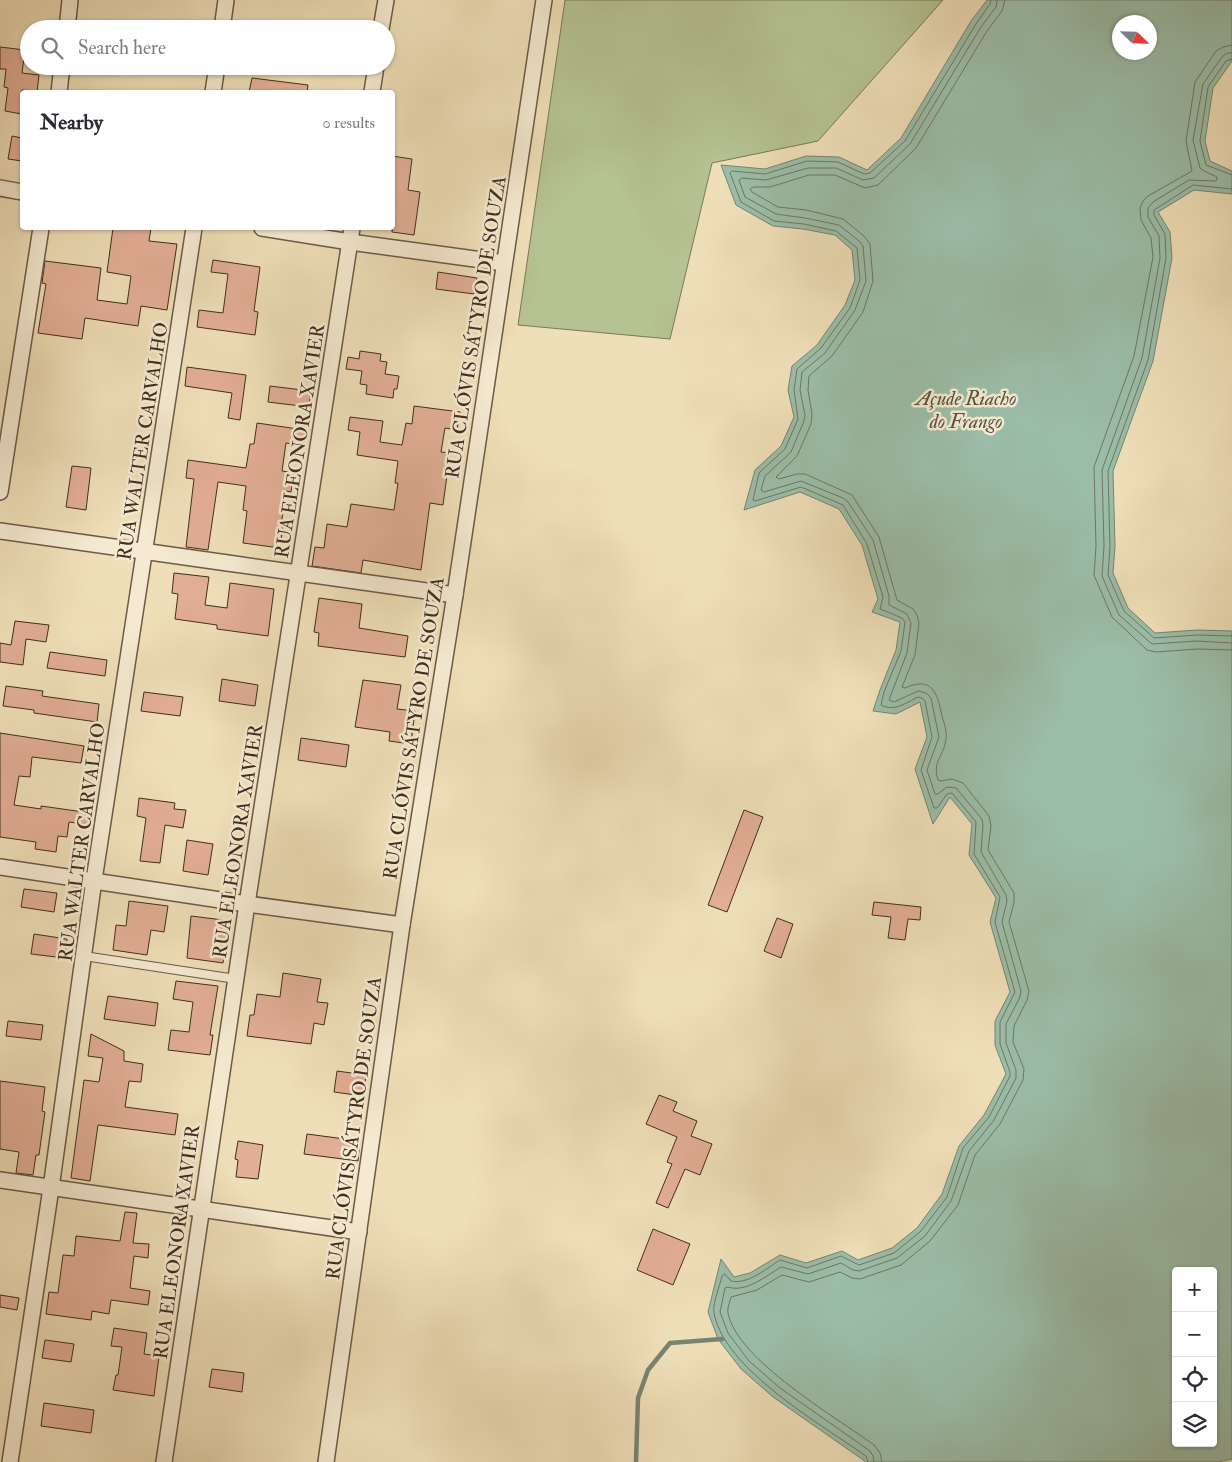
<!DOCTYPE html>
<html lang="en">
<head>
<meta charset="utf-8">
<style>
  body { margin:0; font-family:"IM FELL Double Pica",serif; background:#f2f2f3; color:#2b2b33 }
  .controls { position:absolute; right:15px; bottom:15px; display:grid; overflow:hidden; border-radius:5px; box-shadow:0 1px 4px #0004 }
  .controls button { width:45px; height:45px; display:grid; place-items:center; padding:0; border:0; border-bottom:1px solid #e1e1e2; background:#fff; color:#2b2b33; font:25px sans-serif }
  .compass { position:absolute; left:1112px; top:15px; width:45px; height:45px; border-radius:50%; background:#fff; box-shadow:0 1px 4px #0004; rotate:113deg }
  .list { margin:0; padding:0; list-style:none }
  h2 { display:flex; justify-content:space-between; align-items:center; height:65px; margin:0; padding:0 20px; font-size:21px }
  h2 small { font-size:16px; font-weight:400; color:#7c7c81 }
  .icon { flex:none; width:28px; height:28px; fill:none; stroke:currentColor; stroke-width:2; stroke-linecap:round; stroke-linejoin:round }
  .map { position:relative; flex:none; width:1232px; height:1462px; overflow:hidden }
  .search { position:absolute; background:#fff; box-shadow:0 1px 4px #0004; left:20px; top:20px; width:375px; height:55px; display:flex; align-items:center; gap:12px; box-sizing:border-box; padding:0 18px; border-radius:28px; color:#7c7c81; font-size:19px }
  .panel { position:absolute; background:#fff; box-shadow:0 1px 4px #0004; left:20px; top:90px; width:375px; height:140px; border-radius:5px }
  .map>svg:first-child { display:block }
</style>
</head>
<body>
<div class="map">
<svg width="1232" height="1462" viewBox="0 0 1232 1462">
  <rect width="100%" height="100%" fill="#efdfb8"/>
  <filter id="stains"><feTurbulence type="fractalNoise" baseFrequency=".004" numOctaves="4"/><feColorMatrix values="0 0 0 0 .2 0 0 0 0 .09 0 0 0 0 .02 0 0 0 .5 -.17"/></filter>
  <radialGradient id="worn" r=".72"><stop offset=".6" stop-color="#630" stop-opacity="0"/><stop offset="1" stop-color="#630" stop-opacity=".3"/></radialGradient>
  <polygon fill="#b5c292" stroke="#7a7859" points="565,0 943,0 818,141 712,163 670,339 518,325"/>
  <path fill="#9bbda8" stroke="#778472" fill-rule="evenodd" d="M987,0H1232V61L1213,88L1205,141L1210,161L1232,171V194L1194,190L1158,212L1170,232L1172,258L1153,361L1113,471L1115,546L1113,573L1128,608L1155,633L1197,630L1232,631V1459L1218,1462H866L773,1397L741,1369L718,1339L708,1312L721,1259L734,1277L750,1273L780,1255L806,1263L842,1251L858,1260L892,1248L917,1228L942,1194L959,1146L984,1115L1006,1074L995,1045V1021L1010,992L990,922L996,898L969,855L972,824L950,797L933,824L915,769L927,737L920,702L896,714L873,711L880,690L896,650L900,622L872,612L878,599L862,545L839,509L800,492L744,510L755,470L781,446L794,417L788,390L792,366L817,345L845,305L855,280L852,250L835,235L803,229L773,226L736,205L721,165L765,169L806,156L839,157L867,170L901,138L971,21ZM1120,22H1150V52H1120ZM1176,1271H1213V1443H1176Z"/>
  <g fill="none" stroke-linecap="round" stroke-linejoin="round">
    <g stroke="#6e7664" stroke-width="1">
      <polyline points="1232,45 1223,47 1216,51 1195,82 1186,141 1192,171 1148,196 1143,201 1140,208 1141,220 1151,238 1153,257 1134,356 1094,467 1096,546 1094,575 1112,617 1147,650 1156,652 1197,649 1232,650"/>
      <polyline points="1232,53 1227,53 1222,57 1203,84 1193,140 1200,168 1204,171 1217,177 1217,180 1215,181 1189,180 1153,202 1148,208 1148,217 1159,236 1160,258 1142,358 1102,470 1104,546 1102,576 1119,615 1152,644 1197,641 1232,643"/>
      <polyline points="1232,59 1226,61 1208,87 1200,141 1206,165 1232,175"/>
      <polyline points="1232,189 1193,185 1154,210 1154,215 1165,234 1166,258 1148,360 1108,471 1110,546 1108,575 1124,611 1154,638 1197,635 1232,636"/>
      <path d="M868,1462L866,1456C822,1425 724,1369 714,1313C712,1305 720,1285 722,1276L725,1274L731,1281C748,1285 767,1268 780,1260L807,1268L841,1256L859,1265L894,1253L921,1231L947,1197L963,1148L989,1117L1010,1076V1072L1000,1044V1022L1015,992L995,922L1000,897L974,854L976,822L952,793L947,794L937,808H934L921,770L932,737L925,701L922,698L918,697C906,703 894,712 881,705L884,692L901,651L905,622L902,618L880,609L883,597L867,544L843,505L801,487L755,501L753,500L759,473L785,449L798,419L794,390L797,369L821,348L850,308L860,280L857,248L836,231L804,224L774,221L741,202L730,173L732,171L765,174L807,161L838,162L864,174L870,173L905,141L976,24L990,4L991,0"/>
      <path d="M874,1462L873,1456L870,1451L780,1388L749,1361L728,1333L720,1312L725,1288L728,1287C746,1293 766,1276 781,1267L808,1274L841,1263L853,1270L859,1271L897,1258L925,1236L951,1201L969,1151L994,1120L1016,1078V1070L1006,1043V1024L1020,997L1021,991L1002,922L1007,901L1006,895L981,852L983,825L982,819L956,788L947,787L938,794H935L927,770L939,737L931,698L926,693L918,691L894,702L889,700L907,653L911,623L907,614L889,605V596L873,540L848,502L843,498L801,481L764,492L761,490L765,476L791,452L804,421L805,415L800,390L802,372L825,353L855,310L866,281L863,246L859,241L839,225L805,218L776,214L745,197L739,180L742,178L766,180L808,168H836L863,180L874,178L910,144L981,27L996,7L997,0"/>
      <path d="M882,1462L880,1453L874,1445C836,1417 737,1360 728,1313C727,1308 730,1302 731,1297L757,1290L782,1275L809,1282L840,1272L852,1278L860,1279L901,1265L930,1241L958,1205L975,1155L1000,1124L1023,1080L1024,1069L1013,1042L1014,1026L1027,1000L1029,991L1009,922L1014,902V893L988,850L991,826L989,816L963,783L952,779L941,781L938,780C932,761 944,756 946,739C947,731 944,723 942,716C937,692 932,676 905,688L902,687L915,655L919,623L917,615L913,609L897,600L879,537L852,495L805,474H797L779,479L776,477L797,456L811,424L812,414L808,390L809,376L832,356L863,312L873,281L870,244L864,236L843,219L806,210L778,207L752,192L750,189L753,187H770L809,175H835L865,188L878,185L916,148L987,31L1002,11L1005,0"/>
    </g>
    <polyline stroke="#778472" stroke-width="4.5" points="636,1462 638,1398 648,1370 670,1343 722,1339"/>
  </g>
  <g fill="#e2ae96" stroke="#402e20">
    <polygon points="0,47 25,50 22,73 39,75 37,92 22,90 22,114 5,111 8,88 4,87 6,69 0,69"/>
    <polygon points="252,78 308,85 307,92 249,92"/>
    <polygon points="12,136 22,138 22,161 8,159"/>
    <polygon points="392,156 412,159 408,190 420,192 414,235 392,232"/>
    <polygon points="113,228 151,228 149,241 177,244 167,310 141,306 138,326 85,318 82,339 38,333 46,284 42,283 45,261 101,268 97,300 127,304 131,276 107,272"/>
    <polygon points="213,260 260,267 254,311 258,312 255,335 197,327 199,310 223,313 228,274 211,272"/>
    <polygon points="438,272 477,278 474,294 436,289"/>
    <polygon points="360,351 381,354 380,361 387,362 385,374 399,376 397,389 394,389 393,398 366,394 367,385 360,384 362,371 346,369 348,357 359,359"/>
    <polygon points="187,367 246,375 240,420 228,418 232,393 185,386"/>
    <polygon points="270,386 311,391 309,407 268,402"/>
    <polygon points="414,406 460,412 457,430 445,428 441,452 450,453 443,505 430,503 421,570 363,560 361,573 312,566 315,547 324,548 327,524 347,527 351,504 394,510 398,483 395,483 398,461 357,455 360,432 348,430 350,417 383,421 380,442 402,445 406,423 412,424"/>
    <polygon points="257,423 305,430 303,446 286,443 282,471 294,473 291,492 286,491 281,526 283,526 280,548 243,543 247,511 243,510 246,486 218,482 208,550 186,547 194,479 186,478 188,460 246,468 250,444 254,444"/>
    <polygon points="72,466 91,468 86,510 66,507"/>
    <polygon points="174,573 209,577 205,605 227,608 230,583 274,589 268,636 217,629 217,625 175,619 178,594 172,593"/>
    <polygon points="319,598 362,604 359,628 408,636 405,657 318,646 319,633 314,632"/>
    <polygon points="15,621 49,625 46,642 26,639 23,665 0,662 0,643 11,645"/>
    <polygon points="50,652 107,660 105,676 47,668"/>
    <polygon points="222,679 258,685 255,706 219,701"/>
    <polygon points="363,680 401,685 397,709 415,711 411,744 389,741 390,732 355,727"/>
    <polygon points="6,686 43,691 42,696 99,704 97,722 34,713 34,710 3,706"/>
    <polygon points="144,692 183,697 180,716 141,711"/>
    <polygon points="0,733 84,746 81,763 32,757 30,777 19,776 14,805 41,809 41,806 91,813 90,825 69,822 67,837 58,836 56,852 35,849 36,842 0,837"/>
    <polygon points="301,738 349,745 346,767 298,760"/>
    <polygon points="139,798 175,803 174,809 186,810 183,828 165,825 160,863 140,861 146,818 137,816"/>
    <polygon points="744,810 763,817 727,912 708,905"/>
    <polygon points="187,840 213,844 208,875 183,871"/>
    <polygon points="24,889 57,893 54,912 21,907"/>
    <polygon points="129,901 168,906 164,932 151,930 147,955 113,950 116,925 126,926"/>
    <polygon points="874,902 921,907 920,920 908,919 905,940 888,938 891,917 872,915"/>
    <polygon points="191,916 231,921 228,945 226,944 223,963 187,958"/>
    <polygon points="777,918 793,924 781,958 764,951"/>
    <polygon points="34,934 67,939 65,958 31,954"/>
    <polygon points="283,973 321,979 317,1002 328,1003 324,1025 314,1023 311,1044 247,1036 250,1015 254,1015 257,994 280,997"/>
    <polygon points="176,981 218,986 210,1035 213,1035 210,1055 168,1050 171,1030 189,1032 193,1002 173,999"/>
    <polygon points="108,996 158,1003 155,1026 104,1019"/>
    <polygon points="8,1021 43,1025 41,1040 6,1036"/>
    <polygon points="91,1034 124,1051 124,1061 143,1064 141,1082 129,1081 125,1107 178,1114 175,1135 98,1125 90,1181 71,1178 84,1080 99,1082 103,1058 88,1056"/>
    <polygon points="337,1071 366,1075 363,1096 334,1092"/>
    <polygon points="0,1081 45,1087 42,1111 45,1112 39,1155 36,1155 33,1175 16,1173 19,1152 0,1149"/>
    <polygon points="659,1095 677,1102 673,1111 697,1121 691,1136 712,1144 700,1175 685,1169 668,1208 656,1203 672,1164 667,1162 677,1137 646,1124"/>
    <polygon points="307,1134 360,1141 358,1161 304,1154"/>
    <polygon points="238,1141 263,1145 258,1179 236,1177 238,1160 235,1159"/>
    <polygon points="125,1212 137,1213 133,1243 149,1244 148,1258 134,1256 130,1288 150,1291 148,1305 111,1300 109,1314 92,1311 91,1320 46,1314 49,1292 58,1293 63,1255 74,1256 76,1236 120,1241"/>
    <polygon points="653,1229 690,1244 673,1285 637,1270"/>
    <polygon points="0,1295 19,1298 17,1310 0,1307"/>
    <polygon points="114,1328 147,1333 144,1354 159,1356 154,1396 113,1390 116,1375 118,1375 122,1347 111,1346"/>
    <polygon points="45,1340 74,1344 71,1362 42,1358"/>
    <polygon points="212,1369 244,1373 242,1392 209,1387"/>
    <polygon points="44,1403 94,1410 91,1433 41,1426"/>
  </g>
  <g fill="none" stroke-linecap="round" stroke-linejoin="round">
    <defs>
      <polyline id="lane" points="84,956 236,979"/>
      <g id="street">
        <polyline points="67,29 70,0"/>
        <polyline points="222,29 226,0"/>
        <polyline points="381,29 386,0"/>
        <polyline points="59,92 62,66"/>
        <polyline points="213,92 217,66"/>
        <polyline points="372,92 376,66"/>
        <polyline points="0,188 22,192"/>
        <polyline points="262,228 350,242 504,263"/>
        <polyline points="0,492 41,228"/>
        <path d="M0,531C152,551 303,575 455,595"/>
        <polyline points="0,867 247,904 402,925"/>
        <polyline points="0,1180 359,1232"/>
        <polyline points="10,1462 51,1188 94,880 194,228"/>
        <polyline points="164,1462 247,904 352,228"/>
        <polyline points="326,1462 402,925 455,595 544,0"/>
      </g>
    </defs>
    <use href="#lane" stroke="#6c5a46" stroke-width="10"/>
    <use href="#street" stroke="#6c5a46" stroke-width="18"/>
    <use href="#lane" stroke="#f5ead1" stroke-width="8"/>
    <use href="#street" stroke="#f5ead1" stroke-width="15"/>
  </g>
  <g text-anchor="middle" stroke-width="5" stroke-linejoin="round" paint-order="stroke">
    <g font-size="19" fill="#402e20" stroke="#f5ead1">
      <text transform="translate(475 327) rotate(-81)" y="7">RUA CLÓVIS SÁTYRO DE SOUZA</text>
      <text transform="translate(142 441) rotate(-81)" y="7">RUA WALTER CARVALHO</text>
      <text transform="translate(299 441) rotate(-81)" y="7">RUA ELEONORA XAVIER</text>
      <text transform="translate(413 728) rotate(-81)" y="7">RUA CLÓVIS SÁTYRO DE SOUZA</text>
      <text transform="translate(237 841) rotate(-81)" y="7">RUA ELEONORA XAVIER</text>
      <text transform="translate(81 842) rotate(-82)" y="7">RUA WALTER CARVALHO</text>
      <text transform="translate(353 1128) rotate(-82)" y="7">RUA CLÓVIS SÁTYRO DE SOUZA</text>
      <text transform="translate(176 1242) rotate(-82)" y="7">RUA ELEONORA XAVIER</text>
    </g>
    <g font-size="20" font-style="italic" fill="#575242" stroke="#f5ead1">
      <text x="966" y="405">Açude Riacho<tspan x="966" dy="23">do Frango</tspan></text>
    </g>
  </g>
  <rect width="100%" height="100%" filter="url(#stains)"/>
  <rect width="100%" height="100%" fill="url(#worn)"/>
</svg>
<div class="controls">
<button>+</button>
<button>−</button>
<button><svg class="icon" aria-label="locate" viewBox="0 0 24 24"><circle cx="12" cy="12" r="6"/><path d="M12 2v4M12 18v4M2 12h4M18 12h4"/></svg></button>
<button><svg class="icon" aria-label="layers" viewBox="0 0 24 24"><path d="M12 4l9 5-9 5-9-5zM3 14l9 5 9-5"/></svg></button>
</div>
<svg class="compass" viewBox="-18 -18 36 36"><path d="M0-13l5 13h-10z" fill="#e53935"/><path d="M0 13l5-13h-10z" fill="#7c7c81"/></svg>
<div class="search"><svg class="icon" aria-label="search" viewBox="0 0 24 24"><circle cx="10" cy="10" r="6"/><path d="M15 15l6 6"/></svg>Search here</div>
<section class="panel">
<h2>Nearby<small>0 results</small></h2>
<ul class="list">
</ul>
</section>
</div>
</body>
</html>
